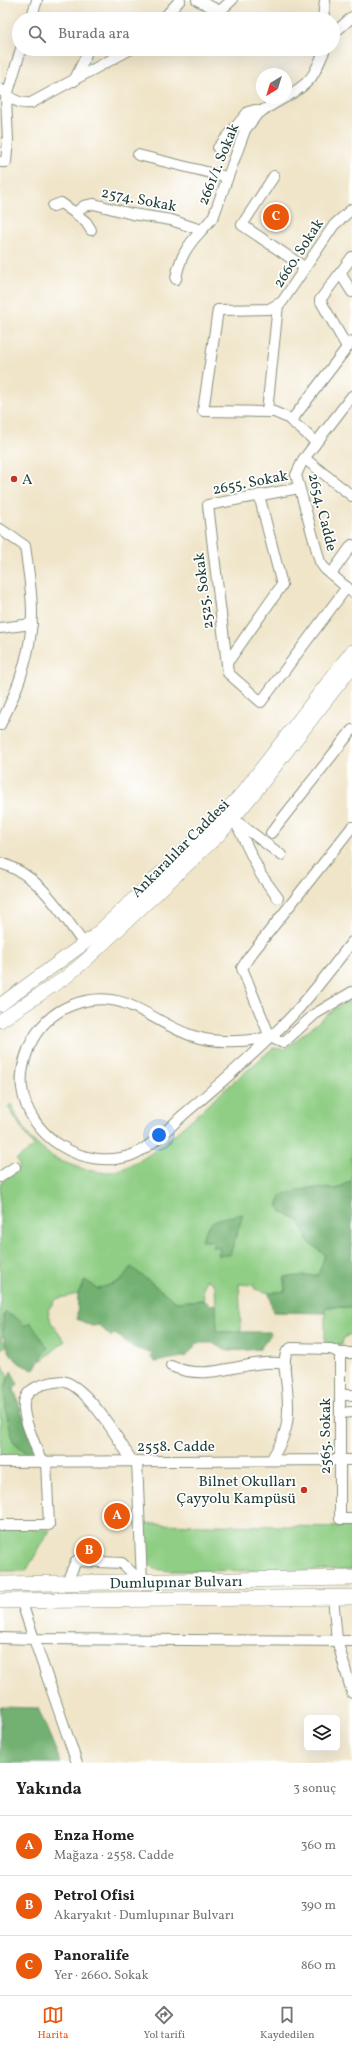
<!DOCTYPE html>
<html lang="tr">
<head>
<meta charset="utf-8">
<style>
  body { margin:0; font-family:Vollkorn,serif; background:#f2f2f2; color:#202124 }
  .controls { position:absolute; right:12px; bottom:12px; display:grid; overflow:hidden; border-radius:6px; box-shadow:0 4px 16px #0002 }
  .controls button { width:36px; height:36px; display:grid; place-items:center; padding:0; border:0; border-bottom:1px solid #e0e0e0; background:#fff; color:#202124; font:20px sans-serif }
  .compass { position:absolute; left:256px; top:68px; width:36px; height:36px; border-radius:50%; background:#fff; box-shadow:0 4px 16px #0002; rotate:218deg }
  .you { position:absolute; left:159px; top:1135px; width:14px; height:14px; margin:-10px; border:3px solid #fff; border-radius:50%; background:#1a73e8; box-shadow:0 0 0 6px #1a73e833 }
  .badge { display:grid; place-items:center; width:26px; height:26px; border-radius:50%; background:#ea580c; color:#fff; font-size:13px; font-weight:700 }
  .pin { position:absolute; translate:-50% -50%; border:2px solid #fff; box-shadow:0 1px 4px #0006 }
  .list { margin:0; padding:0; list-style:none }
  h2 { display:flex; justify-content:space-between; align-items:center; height:52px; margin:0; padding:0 16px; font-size:17px }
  h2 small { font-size:13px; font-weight:400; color:#757577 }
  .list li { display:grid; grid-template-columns:26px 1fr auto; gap:12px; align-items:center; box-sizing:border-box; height:60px; padding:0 16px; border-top:1px solid #e0e0e0 }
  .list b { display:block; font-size:15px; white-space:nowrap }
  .list p { margin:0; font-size:13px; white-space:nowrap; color:#757577 }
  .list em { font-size:13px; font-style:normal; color:#757577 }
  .icon { flex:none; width:22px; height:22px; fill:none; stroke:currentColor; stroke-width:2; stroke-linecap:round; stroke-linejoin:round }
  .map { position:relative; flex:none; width:352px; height:1763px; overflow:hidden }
  .search { position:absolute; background:#fff; box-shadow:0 4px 16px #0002; left:12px; right:12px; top:12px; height:44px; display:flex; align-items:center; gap:10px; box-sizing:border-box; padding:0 14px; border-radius:22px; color:#757577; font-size:15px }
  .sheet { height:232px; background:#fff }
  nav { display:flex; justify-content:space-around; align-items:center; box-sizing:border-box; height:56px; border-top:1px solid #e0e0e0; background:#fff; font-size:11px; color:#757577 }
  nav a { display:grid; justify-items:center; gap:2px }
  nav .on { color:#ea580c }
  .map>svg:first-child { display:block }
</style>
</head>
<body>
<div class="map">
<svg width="352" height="1763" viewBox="0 0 352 1763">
  <rect width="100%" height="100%" fill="#fff"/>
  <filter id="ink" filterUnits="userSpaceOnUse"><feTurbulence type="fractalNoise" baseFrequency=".025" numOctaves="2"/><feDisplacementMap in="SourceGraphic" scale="8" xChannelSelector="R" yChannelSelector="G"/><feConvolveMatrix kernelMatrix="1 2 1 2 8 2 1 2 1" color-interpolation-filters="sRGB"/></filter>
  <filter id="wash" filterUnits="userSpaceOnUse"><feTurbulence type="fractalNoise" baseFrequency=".012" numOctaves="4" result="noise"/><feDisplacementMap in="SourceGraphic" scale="16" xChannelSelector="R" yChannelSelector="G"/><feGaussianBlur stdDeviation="0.9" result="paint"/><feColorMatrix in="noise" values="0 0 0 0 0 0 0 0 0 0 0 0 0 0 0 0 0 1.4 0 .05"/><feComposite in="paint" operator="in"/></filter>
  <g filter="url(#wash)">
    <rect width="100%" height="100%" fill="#f0e5c9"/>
    <g fill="#8fce84" stroke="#57865c" fill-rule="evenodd">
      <path d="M352,1000V1180L337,1189L310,1188L281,1212L299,1220L308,1241L325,1255L318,1275L285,1277V1291L269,1293L255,1289L253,1285L239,1284L241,1331L217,1332L215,1285L206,1279L203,1286L204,1300L176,1302L131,1267L121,1281L98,1289L85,1280L78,1294L56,1299L48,1310L51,1322L65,1341L41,1361L42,1354L31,1322L1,1338L6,1346L0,1349V1183L19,1168V1163L16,1160L34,1147L8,1107L12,1104C19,1127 36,1148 57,1159C74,1167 96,1175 115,1171C147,1163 178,1131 202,1110C225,1089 249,1069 273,1048L285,1049L338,1006ZM243,1215L214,1241L201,1240Z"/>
      <polygon points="325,1307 352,1307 352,1333 343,1339 342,1345 325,1344"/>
      <polygon points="0,1358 8,1377 4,1391 7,1415 13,1441 31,1457 0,1456"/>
      <polygon points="145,1524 352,1527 352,1570 169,1571 155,1569 148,1563"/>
      <polygon points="0,1527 50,1530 26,1571 0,1571"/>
    </g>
    <g fill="#73b172" stroke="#497753">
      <polygon points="352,1180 352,1307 326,1307 325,1313 273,1312 269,1293 285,1291 285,1277 318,1275 325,1255 308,1241 299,1220 281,1212 278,1203 282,1195 310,1188 337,1189"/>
      <path d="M243,1214L230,1255H218L220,1247H212L214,1241H201C212,1214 217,1220 243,1214Z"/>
      <path d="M131,1267L176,1302L204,1300L210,1305L216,1304L217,1332H270L271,1334L260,1349C244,1350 226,1354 213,1343H197L187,1356L155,1362L151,1357L153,1352C146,1352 135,1349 130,1345C124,1341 121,1336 113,1334L111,1337L99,1325L92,1326L77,1319L78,1294L85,1280L98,1289L121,1281Z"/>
      <path d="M5,1312L20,1320L24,1326L30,1322L48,1348C41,1355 39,1363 33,1370C28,1367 20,1365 16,1360C4,1348 0,1328 5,1312Z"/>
      <polygon points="11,1371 18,1384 14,1389 36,1455 31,1457 13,1441 7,1415 4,1391"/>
      <polygon points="0,1707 38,1708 61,1763 0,1763"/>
    </g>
  </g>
  <g filter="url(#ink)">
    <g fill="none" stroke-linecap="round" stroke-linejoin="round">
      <defs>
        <g id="minor">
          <polyline points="197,0 220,11 232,0"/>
          <polyline points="31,19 37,0"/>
          <polyline points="163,19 180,0"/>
          <polyline points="323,19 325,0"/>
          <polyline points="333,34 352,17"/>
          <polyline points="74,81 85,58 87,49"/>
          <path d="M0,89C9,97 18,105 31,103L131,49"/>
          <path d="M286,97C312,82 314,76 325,49"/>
          <polyline points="218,148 248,112 255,110 261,112"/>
          <polyline points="138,155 227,177"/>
          <polyline points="0,162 6,162 8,140 6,99 21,49"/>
          <polyline points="274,176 242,225 304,267"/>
          <polyline points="53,206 61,203 75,213 84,206 94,204 132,214 171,220 201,230"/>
          <polyline points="75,213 86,222 91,230"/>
          <polyline points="340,273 352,292"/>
          <path d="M176,279C179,259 187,246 200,232C205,226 210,222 214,215L245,130L258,113L284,98"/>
          <polyline points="347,347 320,300 352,257"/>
          <polyline points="352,396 303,460 296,475 320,562 325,569 352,592"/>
          <polyline points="267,411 278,305"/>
          <polyline points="291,421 352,341"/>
          <polyline points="316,442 288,418 274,412 203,411 218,310 269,309 282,302 334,225 352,209"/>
          <polyline points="304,458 352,496"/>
          <polyline points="299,488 208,505 228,673 261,702 347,587"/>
          <path d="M0,529L25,546C28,568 32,591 32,613C32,651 17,692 0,725"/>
          <polyline points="331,574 352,545"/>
          <polyline points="0,628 32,624"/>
          <polyline points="227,663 282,585 259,495"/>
          <polyline points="234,819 261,875 278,898"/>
          <polyline points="235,820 281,855"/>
          <polyline points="352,827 249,957 242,968 270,1037 283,1043 315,1014 352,992"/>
          <polyline points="271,833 352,730"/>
          <path d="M0,863C40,874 61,913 84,944"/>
          <path d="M270,1037C244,1042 215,1044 190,1035C146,1019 124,986 72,1005C53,1012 37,1028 29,1047C24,1060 20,1073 22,1088C28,1137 85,1172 132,1155C151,1147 168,1129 183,1115C219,1085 253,1055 286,1022C310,998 331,969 352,942"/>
          <polyline points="0,1177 15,1167"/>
          <polyline points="340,1353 340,1519 352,1519"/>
          <path d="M171,1366C212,1384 244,1357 285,1364"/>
          <polyline points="340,1395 352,1395"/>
          <polyline points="340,1413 352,1412"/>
          <path d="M271,1460C288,1434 290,1419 287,1388C286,1376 282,1362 287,1351L291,1348L331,1349L340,1353H352"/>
          <polyline points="137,1461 142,1582"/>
          <polyline points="0,1462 352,1460"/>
          <path d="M41,1462C29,1422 0,1386 63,1381C88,1387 119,1440 132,1461"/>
          <polyline points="0,1525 49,1525 46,1462"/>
          <polyline points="66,1584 76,1561 122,1563 142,1582"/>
          <polyline points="333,1597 337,1640 352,1693"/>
          <polyline points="21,1600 34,1639 352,1641"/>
          <polyline points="0,1638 34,1639 77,1763"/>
        </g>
        <g id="major">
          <polyline points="0,1005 93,937 217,820 243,792 352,651"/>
          <polyline points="0,1021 66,977 85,961 220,834 256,791 352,667"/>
        </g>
        <g id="highway">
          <polyline points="0,1584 352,1578"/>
          <polyline points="0,1601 352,1597"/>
        </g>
      </defs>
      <use href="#minor" stroke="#88917e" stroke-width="12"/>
      <use href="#major" stroke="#88917e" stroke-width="14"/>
      <use href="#highway" stroke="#88917e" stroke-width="16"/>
      <use href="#minor" stroke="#fff" stroke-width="10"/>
      <use href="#major" stroke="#fff" stroke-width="13"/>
      <use href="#highway" stroke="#fff" stroke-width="15"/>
    </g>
  </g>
  <g fill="#c8321e" stroke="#fff" stroke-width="1.5">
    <circle cx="14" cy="479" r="4"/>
    <circle cx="304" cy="1490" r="4"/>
  </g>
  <g text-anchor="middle" stroke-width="3.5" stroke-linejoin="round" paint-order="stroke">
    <g font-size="15" fill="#1f3d34" stroke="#fff">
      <text transform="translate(218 164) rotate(-68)" y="5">2661/1. Sokak</text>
      <text transform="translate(139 199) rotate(11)" y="5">2574. Sokak</text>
      <text transform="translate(298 253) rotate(-57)" y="5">2660. Sokak</text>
      <text transform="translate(250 482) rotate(-11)" y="5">2655. Sokak</text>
      <text transform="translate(323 512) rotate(76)" y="5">2654. Cadde</text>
      <text transform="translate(203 591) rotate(-97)" y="5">2525. Sokak</text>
      <text transform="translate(180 848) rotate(-45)" y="5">Ankaralılar Caddesi</text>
      <text transform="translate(325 1436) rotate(-90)" y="5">2565. Sokak</text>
      <text x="176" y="1451">2558. Cadde</text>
      <text transform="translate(176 1582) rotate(-1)" y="5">Dumlupınar Bulvarı</text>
    </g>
    <g font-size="15" fill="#1f3d34" stroke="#fff" text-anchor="start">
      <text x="22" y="484">A</text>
      <text x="296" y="1486" text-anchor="end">Bilnet Okulları<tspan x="296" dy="17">Çayyolu Kampüsü</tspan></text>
    </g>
  </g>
</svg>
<div class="controls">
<button><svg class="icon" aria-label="layers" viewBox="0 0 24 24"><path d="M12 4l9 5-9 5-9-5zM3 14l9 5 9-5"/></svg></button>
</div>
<svg class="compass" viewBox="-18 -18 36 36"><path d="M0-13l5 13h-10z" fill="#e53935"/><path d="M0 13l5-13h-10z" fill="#757577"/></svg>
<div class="you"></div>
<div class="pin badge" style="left:117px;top:1516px">A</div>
<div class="pin badge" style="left:89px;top:1551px">B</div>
<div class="pin badge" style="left:276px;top:217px">C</div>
<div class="search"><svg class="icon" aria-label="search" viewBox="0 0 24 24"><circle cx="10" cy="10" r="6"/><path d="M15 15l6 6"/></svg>Burada ara</div>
</div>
<section class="sheet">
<h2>Yakında<small>3 sonuç</small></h2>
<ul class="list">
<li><span class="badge">A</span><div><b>Enza Home</b><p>Mağaza · 2558. Cadde</p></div><em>360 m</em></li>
<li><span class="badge">B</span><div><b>Petrol Ofisi</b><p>Akaryakıt · Dumlupınar Bulvarı</p></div><em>390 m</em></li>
<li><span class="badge">C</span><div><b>Panoralife</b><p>Yer · 2660. Sokak</p></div><em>860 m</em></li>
</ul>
</section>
<nav>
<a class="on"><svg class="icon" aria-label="map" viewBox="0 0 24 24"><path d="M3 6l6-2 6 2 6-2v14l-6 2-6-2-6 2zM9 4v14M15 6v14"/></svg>Harita</a>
<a><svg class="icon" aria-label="directions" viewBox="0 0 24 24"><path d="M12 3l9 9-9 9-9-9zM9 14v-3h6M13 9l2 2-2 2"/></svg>Yol tarifi</a>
<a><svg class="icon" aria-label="saved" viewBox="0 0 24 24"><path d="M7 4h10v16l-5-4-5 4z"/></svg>Kaydedilen</a>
</nav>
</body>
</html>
